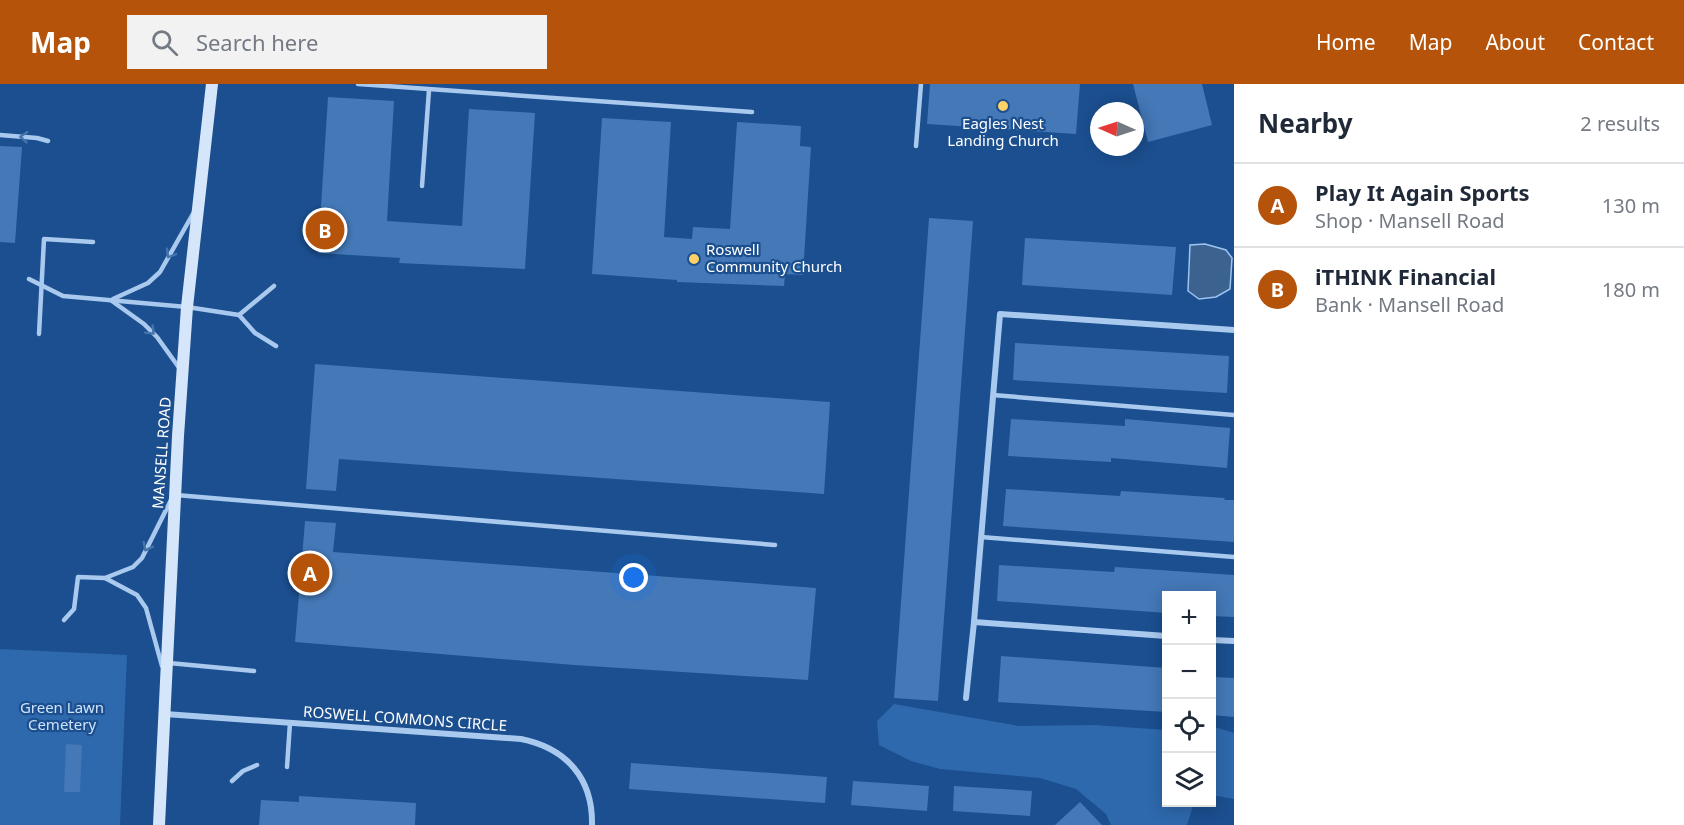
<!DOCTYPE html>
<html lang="en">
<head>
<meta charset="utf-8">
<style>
  body { margin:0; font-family:"Noto Sans",sans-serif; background:#f2f2f3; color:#1f2937 }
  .controls { position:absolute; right:18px; bottom:18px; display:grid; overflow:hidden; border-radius:0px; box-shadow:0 3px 15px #0003 }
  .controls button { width:54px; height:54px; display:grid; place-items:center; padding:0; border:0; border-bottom:2px solid #e0e1e3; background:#fff; color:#1f2937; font:30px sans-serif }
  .compass { position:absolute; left:1090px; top:18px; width:54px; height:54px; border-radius:50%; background:#fff; box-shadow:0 3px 15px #0003; rotate:273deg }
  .you { position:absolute; left:634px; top:494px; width:21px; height:21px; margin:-15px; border:4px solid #fff; border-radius:50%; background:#1a73e8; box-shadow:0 0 0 9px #1a73e833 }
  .badge { display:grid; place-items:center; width:39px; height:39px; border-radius:50%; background:#b45309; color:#fff; font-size:20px; font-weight:700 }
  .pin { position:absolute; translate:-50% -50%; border:3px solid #fff; box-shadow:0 2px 6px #0006 }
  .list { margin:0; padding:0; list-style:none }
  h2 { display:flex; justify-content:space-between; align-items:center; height:78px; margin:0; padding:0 24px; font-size:26px }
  h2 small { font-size:20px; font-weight:400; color:#747a83 }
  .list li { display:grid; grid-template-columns:39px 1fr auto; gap:18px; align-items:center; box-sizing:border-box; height:84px; padding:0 24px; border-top:2px solid #e0e1e3 }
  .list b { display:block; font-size:22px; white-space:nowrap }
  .list p { margin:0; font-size:20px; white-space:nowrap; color:#747a83 }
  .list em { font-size:20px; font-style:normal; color:#747a83 }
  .icon { flex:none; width:33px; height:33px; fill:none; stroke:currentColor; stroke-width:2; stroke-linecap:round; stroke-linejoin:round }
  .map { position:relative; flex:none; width:1234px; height:741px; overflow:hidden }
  header { display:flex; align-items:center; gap:36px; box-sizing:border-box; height:84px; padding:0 30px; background:#b45309; color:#fff }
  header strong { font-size:28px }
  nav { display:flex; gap:33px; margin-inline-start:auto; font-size:21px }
  .search { width:420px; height:54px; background:#f2f2f3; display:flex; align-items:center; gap:15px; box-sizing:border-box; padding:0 21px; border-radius:0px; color:#747a83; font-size:22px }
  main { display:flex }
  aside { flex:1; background:#fff }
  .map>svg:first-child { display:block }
</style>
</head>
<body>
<header>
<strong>Map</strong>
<div class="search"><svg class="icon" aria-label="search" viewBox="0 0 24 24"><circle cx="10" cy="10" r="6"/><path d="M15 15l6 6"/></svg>Search here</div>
<nav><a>Home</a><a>Map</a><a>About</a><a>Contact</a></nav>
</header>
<main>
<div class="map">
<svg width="1234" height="741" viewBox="0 0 1234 741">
  <rect width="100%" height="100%" fill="#1b4f8f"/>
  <g fill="#2e69ad">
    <polygon points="0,565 127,571 120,741 0,741"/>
    <polygon points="894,620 1019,642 1094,641 1166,646 1166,718 1194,719 1187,741 1111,741 1106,730 1076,705 1040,694 940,685 911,677 879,661 877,637"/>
    <polygon points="1212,644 1218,644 1234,649 1234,715 1218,712 1212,713"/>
  </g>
  <polygon fill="#3c6290" stroke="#9cc4f0" stroke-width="1.5" points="1205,160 1226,166 1232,174 1230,205 1216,213 1199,215 1188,207 1190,161"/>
  <g fill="#4478b7">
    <polygon points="930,0 1080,0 1076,50 927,40"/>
    <polygon points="1133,0 1202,0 1212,41 1148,58"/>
    <polygon points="328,13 394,17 387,137 462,142 469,25 535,29 525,185 399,179 400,174 318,169"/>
    <polygon points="602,34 671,38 664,153 692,155 693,143 730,145 737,38 801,42 800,62 811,63 803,191 785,190 784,202 677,198 677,196 592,190"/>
    <polygon points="0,62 22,63 15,159 0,158"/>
    <polygon points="929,134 973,137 938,617 894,614"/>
    <polygon points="1025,154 1176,163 1172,211 1022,201"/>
    <polygon points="1015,259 1229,272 1227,309 1013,296"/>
    <polygon points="315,280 830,318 824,410 339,375 336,407 306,405"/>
    <polygon points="1011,335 1125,342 1125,335 1230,344 1227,384 1111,374 1111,378 1008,372"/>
    <polygon points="1006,405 1120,412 1121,407 1225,414 1224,416 1234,416 1234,458 1003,442"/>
    <polygon points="305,437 336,439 333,468 816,504 808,596 574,581 295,558"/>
    <polygon points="999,481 1114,488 1115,483 1234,491 1234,533 1212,532 1212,512 1167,512 1167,529 997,517"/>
    <polygon points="1001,572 1167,584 1167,628 998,618"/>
    <polygon points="1212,593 1234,594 1234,633 1212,631"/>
    <polygon points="66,660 82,661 80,708 64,708"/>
    <polygon points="631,679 827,693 825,719 629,705"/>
    <polygon points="853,697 929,702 927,727 851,721"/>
    <polygon points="954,702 1032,707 1030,732 953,727"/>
    <polygon points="299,712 416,719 415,741 259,741 261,716 299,718"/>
    <polygon points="1080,718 1102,741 1055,741"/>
  </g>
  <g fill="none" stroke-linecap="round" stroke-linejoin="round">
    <g stroke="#a9c9ee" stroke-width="4.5">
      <polyline points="358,0 752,28"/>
      <polyline points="0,51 37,54 48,57"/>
      <polyline points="916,62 921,0"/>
      <polyline points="422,102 429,6"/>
      <polyline points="29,195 63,212 187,223 239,231 255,249 276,262"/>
      <polyline points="113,215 148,199 160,188 194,128"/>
      <polyline points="112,217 144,240 157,253 180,285"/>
      <polyline points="239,231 274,202"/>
      <polyline points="39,250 44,155 93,158"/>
      <polyline points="993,311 1234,331"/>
      <polyline points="176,411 775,461"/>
      <polyline points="981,453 1234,473"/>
      <polyline points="64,536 74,525 78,493 105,494"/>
      <polyline points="169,579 254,587"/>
      <polyline points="162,582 146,524 137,511 105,494 133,483 142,474 171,416"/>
      <polyline points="287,683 290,639"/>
      <polyline points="232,697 243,687 257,681"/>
    </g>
    <g stroke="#a9c9ee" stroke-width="6">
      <polyline points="1166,552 974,538 1000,230 1234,246"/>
      <polyline points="1212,556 1234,557"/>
      <polyline points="966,614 974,538"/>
      <path d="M165,630L521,655C566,664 593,694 592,741"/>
    </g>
    <polyline stroke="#d6e6fa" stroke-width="12" points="159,741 178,352 187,223 212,0"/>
  </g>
  <defs><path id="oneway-chevron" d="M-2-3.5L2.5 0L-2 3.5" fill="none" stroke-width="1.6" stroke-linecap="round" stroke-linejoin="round" transform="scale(1.5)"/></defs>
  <g stroke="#4674ac">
    <use href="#oneway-chevron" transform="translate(24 53) rotate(-176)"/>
    <use href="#oneway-chevron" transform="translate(170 170) rotate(120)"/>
    <use href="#oneway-chevron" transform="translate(151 247) rotate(45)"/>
    <use href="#oneway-chevron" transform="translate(147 463) rotate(117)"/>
  </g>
  <g fill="#ffd166" stroke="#1b4f8f" stroke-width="2">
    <circle cx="1003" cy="22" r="6"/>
    <circle cx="694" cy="175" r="6"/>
  </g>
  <g text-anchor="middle" stroke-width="4.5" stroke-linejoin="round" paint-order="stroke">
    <g font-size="15" fill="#fff" stroke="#1b4f8f">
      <text x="1003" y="45">Eagles Nest<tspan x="1003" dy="17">Landing Church</tspan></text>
      <text x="706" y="171" text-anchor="start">Roswell<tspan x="706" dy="17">Community Church</tspan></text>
    </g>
    <g font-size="15" fill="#fff" stroke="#1b4f8f">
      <text transform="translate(162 369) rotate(-86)" y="5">MANSELL ROAD</text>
      <text transform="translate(405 635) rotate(4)" y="5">ROSWELL COMMONS CIRCLE</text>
    </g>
    <g font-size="15" fill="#cfe3fa" stroke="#1b4f8f">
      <text x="62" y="629">Green Lawn<tspan x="62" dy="17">Cemetery</tspan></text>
    </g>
  </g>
</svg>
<div class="controls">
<button>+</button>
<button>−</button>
<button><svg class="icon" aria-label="locate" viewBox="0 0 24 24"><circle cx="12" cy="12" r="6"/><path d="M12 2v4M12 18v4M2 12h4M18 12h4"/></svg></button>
<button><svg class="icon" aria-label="layers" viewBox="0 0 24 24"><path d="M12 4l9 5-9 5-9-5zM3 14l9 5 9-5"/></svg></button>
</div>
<svg class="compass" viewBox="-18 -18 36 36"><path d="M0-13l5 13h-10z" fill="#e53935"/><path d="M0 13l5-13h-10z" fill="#747a83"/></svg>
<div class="you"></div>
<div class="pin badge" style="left:310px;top:489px">A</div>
<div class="pin badge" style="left:325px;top:146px">B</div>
</div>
<aside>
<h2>Nearby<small>2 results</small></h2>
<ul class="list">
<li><span class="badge">A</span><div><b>Play It Again Sports</b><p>Shop · Mansell Road</p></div><em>130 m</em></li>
<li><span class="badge">B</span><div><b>iTHINK Financial</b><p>Bank · Mansell Road</p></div><em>180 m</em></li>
</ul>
</aside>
</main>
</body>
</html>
